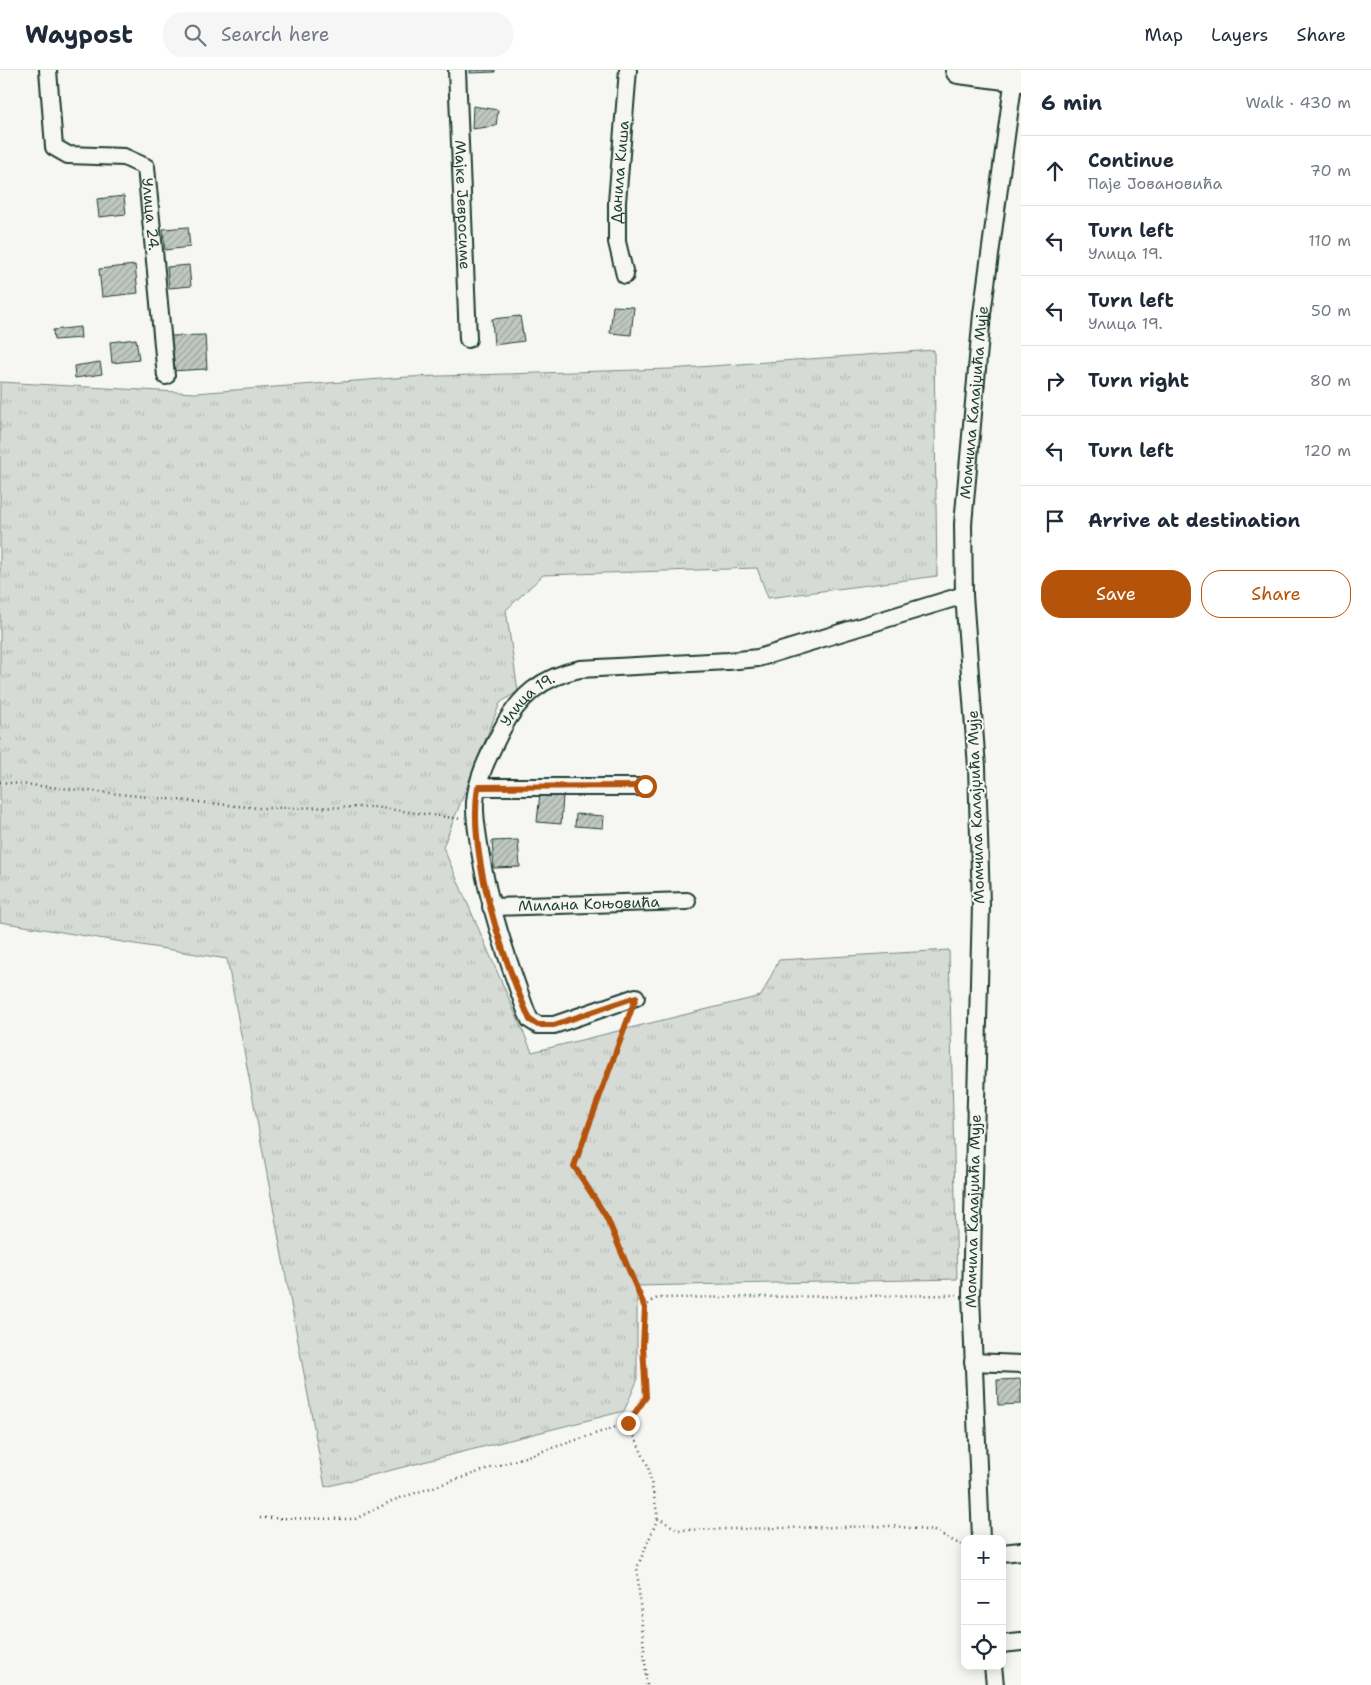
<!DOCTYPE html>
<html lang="en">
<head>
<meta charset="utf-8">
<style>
  body { margin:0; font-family:"Shantell Sans",sans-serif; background:#f6f6f7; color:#1f2937 }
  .controls { position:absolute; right:15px; bottom:15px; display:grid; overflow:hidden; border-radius:10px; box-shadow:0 2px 12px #0003 }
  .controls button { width:45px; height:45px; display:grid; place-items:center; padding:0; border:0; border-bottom:1px solid #e0e1e3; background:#fff; color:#1f2937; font:25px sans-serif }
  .stop { position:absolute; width:15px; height:15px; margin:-11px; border:4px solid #b45309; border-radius:50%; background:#fff }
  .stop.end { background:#b45309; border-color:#fff; box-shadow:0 1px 5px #0008 }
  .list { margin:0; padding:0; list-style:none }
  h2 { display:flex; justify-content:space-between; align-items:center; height:65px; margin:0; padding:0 20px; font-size:21px }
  h2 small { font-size:16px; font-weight:400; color:#747a83 }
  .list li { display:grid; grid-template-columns:32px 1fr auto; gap:15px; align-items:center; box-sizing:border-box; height:70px; padding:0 20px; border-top:1px solid #e0e1e3 }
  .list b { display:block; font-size:19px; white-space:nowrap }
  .list p { margin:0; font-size:16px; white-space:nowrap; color:#747a83 }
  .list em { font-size:16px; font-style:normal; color:#747a83 }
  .actions { display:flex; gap:10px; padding:15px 20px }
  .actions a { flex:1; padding:11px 0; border:1px solid #b45309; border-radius:20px; text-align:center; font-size:18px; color:#b45309 }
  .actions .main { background:#b45309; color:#fff }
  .icon { flex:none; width:28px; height:28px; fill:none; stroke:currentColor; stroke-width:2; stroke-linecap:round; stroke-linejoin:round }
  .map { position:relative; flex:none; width:1021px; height:1615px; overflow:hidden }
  header { display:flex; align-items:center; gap:30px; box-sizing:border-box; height:70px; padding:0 25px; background:#fff; border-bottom:1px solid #e0e1e3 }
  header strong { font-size:24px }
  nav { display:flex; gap:28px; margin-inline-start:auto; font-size:18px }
  .search { width:350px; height:45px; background:#f6f6f7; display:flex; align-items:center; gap:12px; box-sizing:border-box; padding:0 18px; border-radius:20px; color:#747a83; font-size:19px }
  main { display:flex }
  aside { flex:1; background:#fff }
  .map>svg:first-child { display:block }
</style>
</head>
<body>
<header>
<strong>Waypost</strong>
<div class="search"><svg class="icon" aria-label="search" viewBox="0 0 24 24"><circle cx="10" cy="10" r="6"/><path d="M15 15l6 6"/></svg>Search here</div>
<nav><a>Map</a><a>Layers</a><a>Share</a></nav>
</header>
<main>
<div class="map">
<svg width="1021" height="1615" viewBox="0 0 1021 1615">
  <defs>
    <pattern id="grass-tufts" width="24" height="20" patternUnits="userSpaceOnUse" patternTransform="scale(1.25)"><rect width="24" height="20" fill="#d6dbd6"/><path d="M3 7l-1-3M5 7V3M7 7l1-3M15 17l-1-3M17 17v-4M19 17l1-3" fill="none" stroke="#b7bdb8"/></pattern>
    <pattern id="building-hatch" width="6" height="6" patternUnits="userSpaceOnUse" patternTransform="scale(1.25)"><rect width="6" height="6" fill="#c1c8c3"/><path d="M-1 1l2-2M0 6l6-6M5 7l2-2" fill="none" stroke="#9ca49f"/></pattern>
  </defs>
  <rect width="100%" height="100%" fill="#f6f6f2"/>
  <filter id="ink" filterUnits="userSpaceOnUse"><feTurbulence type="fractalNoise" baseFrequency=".02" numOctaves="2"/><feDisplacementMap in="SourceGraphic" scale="10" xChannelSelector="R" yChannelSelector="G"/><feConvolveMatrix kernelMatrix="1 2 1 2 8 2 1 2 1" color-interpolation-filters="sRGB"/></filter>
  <g filter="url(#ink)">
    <polygon fill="url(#grass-tufts)" stroke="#7a8c85" points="934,280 937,506 768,528 757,498 543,505 506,540 518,621 500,633 443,777 532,982 761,926 779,890 949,880 957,1209 637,1216 637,1311 624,1341 325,1417 227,889 0,852 0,312 195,323 408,307 670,299"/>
    <g fill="url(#building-hatch)" stroke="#1f3d34">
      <polygon points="470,0 495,0 495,2 470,3"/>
      <polygon points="473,36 498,40 496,56 472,59"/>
      <polygon points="124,126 126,144 99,147 97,129"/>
      <polygon points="188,157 190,177 165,180 163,159"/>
      <polygon points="135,195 138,223 102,227 99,199"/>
      <polygon points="189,195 191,216 169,218 167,197"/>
      <polygon points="613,236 634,237 631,265 610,263"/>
      <polygon points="520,246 524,271 494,275 492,249"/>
      <polygon points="80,257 81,268 54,270 53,260"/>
      <polygon points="205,265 207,299 171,301 170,266"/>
      <polygon points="136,269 139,290 112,293 110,272"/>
      <polygon points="100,292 102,304 75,308 74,296"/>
      <polygon points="540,723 563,726 561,754 537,752"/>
      <polygon points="576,744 604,746 603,758 575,756"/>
      <polygon points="518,770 520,797 494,798 492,771"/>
      <polygon points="1021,1309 1021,1334 998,1335 997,1310"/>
    </g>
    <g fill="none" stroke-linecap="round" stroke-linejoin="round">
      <defs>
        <g id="street">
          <path id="s1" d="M48,0L54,77L68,85L124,87L146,97L166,306"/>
          <path id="s2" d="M457,0L468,269"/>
          <path id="s3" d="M625,205L617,172V132L628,0"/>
          <polyline points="478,717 645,717"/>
          <path id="s4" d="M491,837L687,831"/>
          <path id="s5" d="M636,927L554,955H538L530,950L526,941C507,888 489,837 480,781C478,766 474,748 475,732C477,707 490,683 501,661C519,626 542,607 580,599L728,591L758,588L964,525"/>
          <polyline points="973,1292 1021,1294"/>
          <path id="s6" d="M981,1469L971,1225L981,835L977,697L964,525L963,454L982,244L1014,7"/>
          <polyline points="1002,1483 1021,1481"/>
          <polyline points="1002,1574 1021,1572"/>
          <polyline points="993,1596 995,1615"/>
        </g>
        <polyline id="primary" points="959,0 1021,8"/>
      </defs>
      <use href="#street" stroke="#1f3d34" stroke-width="20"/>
      <use href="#primary" stroke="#1f3d34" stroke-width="30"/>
      <g stroke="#1f3d34" stroke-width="2.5" stroke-dasharray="1 4" stroke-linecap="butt">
        <polyline points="0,712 258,738 373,737 461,749"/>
        <polyline points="629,947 574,1096 607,1148 645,1238"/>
        <polyline points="628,1353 648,1396 658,1448 678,1460 893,1456 934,1461 965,1477"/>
        <polyline points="260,1448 355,1449 394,1430 628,1353 646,1327 643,1276 645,1238 651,1231 658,1228 957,1225"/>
        <polyline points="647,1615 637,1498 658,1448"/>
      </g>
      <use href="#street" stroke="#f6f6f2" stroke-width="16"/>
      <use href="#primary" stroke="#f6f6f2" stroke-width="26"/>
    </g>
  </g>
  <g fill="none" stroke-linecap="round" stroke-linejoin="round" filter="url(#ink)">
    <path stroke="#b45309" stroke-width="6" d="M628,1353L646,1327L643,1276L645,1238L607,1148L574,1096L636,927L554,955H538L530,950C503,888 467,785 478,717L645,716"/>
  </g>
  <g text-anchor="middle" stroke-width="4" stroke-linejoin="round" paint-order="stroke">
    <g font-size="15" fill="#1f3d34" stroke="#f6f6f2">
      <text dy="5" stroke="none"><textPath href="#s3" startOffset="104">Данила Киша</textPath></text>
      <text dy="5" stroke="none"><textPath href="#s2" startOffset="135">Мајке Јевросиме</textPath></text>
      <text dy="5" stroke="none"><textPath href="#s1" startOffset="221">Улица 24.</textPath></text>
      <text dy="5" stroke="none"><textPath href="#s6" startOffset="1138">Момчила Калајџића Мује</textPath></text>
      <text dy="5" stroke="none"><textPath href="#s5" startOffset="456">Улица 19.</textPath></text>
      <text transform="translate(976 737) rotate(-92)" y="5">Момчила Калајџића Мује</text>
      <text dy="5" stroke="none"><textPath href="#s4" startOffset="98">Милана Коњовића</textPath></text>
      <text dy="5" stroke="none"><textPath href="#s6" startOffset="328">Момчила Калајџића Мује</textPath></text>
    </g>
  </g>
</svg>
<div class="controls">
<button>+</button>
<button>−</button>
<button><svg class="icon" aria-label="locate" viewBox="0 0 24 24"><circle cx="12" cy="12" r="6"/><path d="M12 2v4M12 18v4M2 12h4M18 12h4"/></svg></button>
</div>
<div class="stop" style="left:645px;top:716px"></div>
<div class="stop end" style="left:628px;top:1353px"></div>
</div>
<aside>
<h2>6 min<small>Walk · 430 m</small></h2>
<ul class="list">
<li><svg class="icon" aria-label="ahead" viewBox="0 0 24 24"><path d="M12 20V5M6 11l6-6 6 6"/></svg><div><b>Continue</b><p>Паје Јовановића</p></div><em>70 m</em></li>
<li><svg class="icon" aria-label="left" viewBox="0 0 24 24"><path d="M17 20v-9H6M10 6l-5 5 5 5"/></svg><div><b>Turn left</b><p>Улица 19.</p></div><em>110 m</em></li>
<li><svg class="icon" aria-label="left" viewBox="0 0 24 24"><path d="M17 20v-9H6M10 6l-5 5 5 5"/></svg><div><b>Turn left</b><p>Улица 19.</p></div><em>50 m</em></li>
<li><svg class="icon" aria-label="right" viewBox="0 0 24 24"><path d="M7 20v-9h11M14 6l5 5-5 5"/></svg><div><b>Turn right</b></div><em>80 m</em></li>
<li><svg class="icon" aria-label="left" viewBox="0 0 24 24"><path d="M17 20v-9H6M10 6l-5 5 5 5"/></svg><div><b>Turn left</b></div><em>120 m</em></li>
<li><svg class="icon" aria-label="arrive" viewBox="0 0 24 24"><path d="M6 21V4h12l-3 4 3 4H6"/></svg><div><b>Arrive at destination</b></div></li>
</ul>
<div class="actions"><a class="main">Save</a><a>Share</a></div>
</aside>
</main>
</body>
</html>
